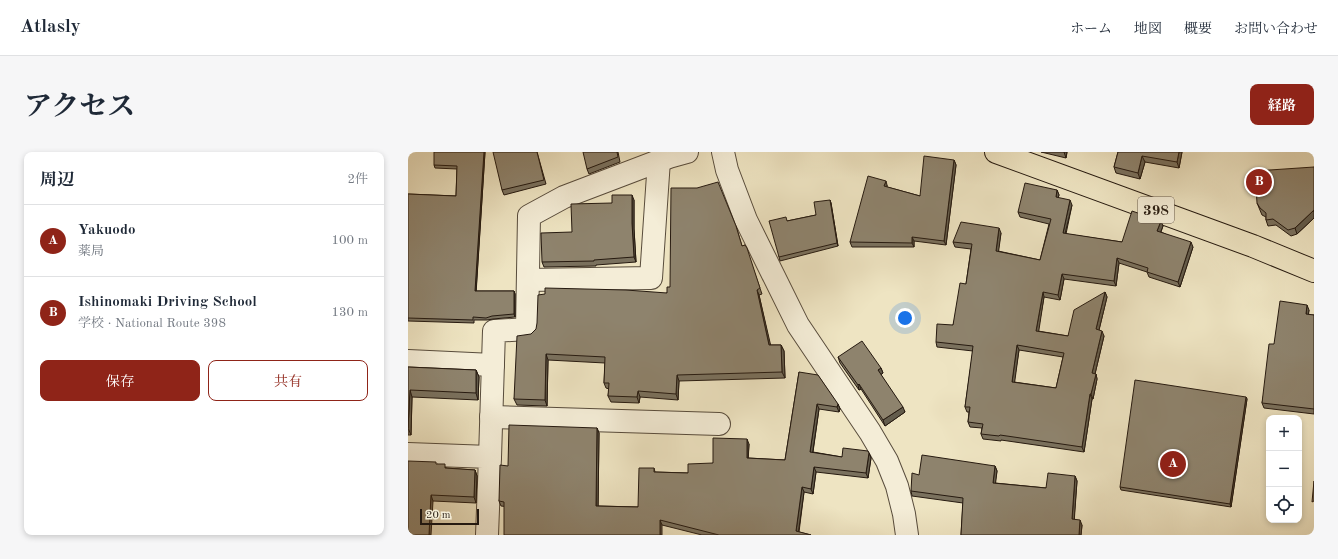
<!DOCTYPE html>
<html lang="ja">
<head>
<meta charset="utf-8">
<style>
  body { margin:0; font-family:"Old Standard TT","Noto Serif JP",serif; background:#f6f6f7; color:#1f2937 }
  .controls { position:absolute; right:12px; bottom:12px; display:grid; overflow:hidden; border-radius:8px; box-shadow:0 2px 6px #0003 }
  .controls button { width:36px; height:36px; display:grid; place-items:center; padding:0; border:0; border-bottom:1px solid #e0e1e3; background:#fff; color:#1f2937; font:20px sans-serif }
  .scale { position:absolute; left:12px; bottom:10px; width:59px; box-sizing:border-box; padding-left:4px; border:2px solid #261a10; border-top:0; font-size:11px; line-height:14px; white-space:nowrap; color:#261a10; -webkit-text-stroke:3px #f4edd7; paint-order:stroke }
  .you { position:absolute; left:497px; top:166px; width:14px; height:14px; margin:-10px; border:3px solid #fff; border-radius:50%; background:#1a73e8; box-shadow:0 0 0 6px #1a73e833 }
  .badge { display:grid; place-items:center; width:26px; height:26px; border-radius:50%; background:#8f2418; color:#fff; font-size:13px; font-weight:700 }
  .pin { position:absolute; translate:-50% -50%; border:2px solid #fff; box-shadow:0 1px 4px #0006 }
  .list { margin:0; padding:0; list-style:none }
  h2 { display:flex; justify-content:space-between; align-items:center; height:52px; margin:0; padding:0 16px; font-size:17px }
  h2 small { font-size:13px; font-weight:400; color:#747a83 }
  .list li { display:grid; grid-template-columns:26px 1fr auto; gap:12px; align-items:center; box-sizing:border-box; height:72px; padding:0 16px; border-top:1px solid #e0e1e3 }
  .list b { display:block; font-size:15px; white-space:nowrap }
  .list p { margin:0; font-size:13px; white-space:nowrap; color:#747a83 }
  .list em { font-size:13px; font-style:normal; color:#747a83 }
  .actions { display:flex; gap:8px; padding:12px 16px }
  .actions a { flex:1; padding:9px 0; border:1px solid #8f2418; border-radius:8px; text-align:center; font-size:14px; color:#8f2418 }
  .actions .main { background:#8f2418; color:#fff }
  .icon { flex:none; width:22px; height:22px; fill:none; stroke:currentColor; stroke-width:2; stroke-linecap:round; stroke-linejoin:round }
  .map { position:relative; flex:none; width:906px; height:383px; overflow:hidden; border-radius:8px }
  header { display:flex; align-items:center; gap:24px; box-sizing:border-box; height:56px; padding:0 20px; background:#fff; border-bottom:1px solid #e0e1e3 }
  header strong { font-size:19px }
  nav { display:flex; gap:22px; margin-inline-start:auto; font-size:14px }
  .intro { display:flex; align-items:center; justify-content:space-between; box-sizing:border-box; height:96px; padding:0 24px }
  h1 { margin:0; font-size:28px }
  .button { padding:10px 18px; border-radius:8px; background:#8f2418; color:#fff; font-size:14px; font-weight:700 }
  main { display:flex; gap:24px; padding:0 24px }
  aside { flex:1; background:#fff; border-radius:8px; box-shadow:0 2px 6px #0003 }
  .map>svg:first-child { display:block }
</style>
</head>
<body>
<header>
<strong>Atlasly</strong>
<nav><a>ホーム</a><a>地図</a><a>概要</a><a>お問い合わせ</a></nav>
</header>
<div class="intro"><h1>アクセス</h1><a class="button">経路</a></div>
<main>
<aside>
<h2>周辺<small>2件</small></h2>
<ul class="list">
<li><span class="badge">A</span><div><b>Yakuodo</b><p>薬局</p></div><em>100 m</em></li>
<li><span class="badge">B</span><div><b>Ishinomaki Driving School</b><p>学校 · National Route 398</p></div><em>130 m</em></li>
</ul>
<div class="actions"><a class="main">保存</a><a>共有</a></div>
</aside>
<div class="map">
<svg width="906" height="383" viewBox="0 0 906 383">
  <rect width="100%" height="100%" fill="#eee4c2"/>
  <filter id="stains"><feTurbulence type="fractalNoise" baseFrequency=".005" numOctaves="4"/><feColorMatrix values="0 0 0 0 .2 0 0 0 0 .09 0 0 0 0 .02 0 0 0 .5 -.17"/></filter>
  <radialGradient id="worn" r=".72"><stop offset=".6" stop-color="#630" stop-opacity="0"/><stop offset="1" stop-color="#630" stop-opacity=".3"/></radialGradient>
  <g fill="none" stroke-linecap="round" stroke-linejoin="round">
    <defs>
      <g id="minor">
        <polyline points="315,0 319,18 338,68 390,173 462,280 479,309 489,334 496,362 499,383"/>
        <polyline points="120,128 243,126 251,8"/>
        <polyline points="0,209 85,213"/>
        <polyline points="83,265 311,272"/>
        <polyline points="0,302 82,305 79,383"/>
        <polyline points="82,305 86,179 119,177 121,64 156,45 261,5 279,0"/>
      </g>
      <polyline id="highway" points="588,0 845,94 906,119"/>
    </defs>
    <use href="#minor" stroke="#584c3c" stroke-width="24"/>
    <use href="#highway" stroke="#261a10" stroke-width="24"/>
    <use href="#minor" stroke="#f4edd7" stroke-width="22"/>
    <use href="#highway" stroke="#eee4c2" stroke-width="22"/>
  </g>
  <g fill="#7a715e" stroke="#261a10" fill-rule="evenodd">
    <polygon points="77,0 68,139 106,139 107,142 107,165 85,167 79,168 66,168 66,171 0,169 0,42 48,44 49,17 27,16 26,13"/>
    <polygon points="129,0 138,32 96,43 94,38"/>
    <polygon points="210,0 212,10 181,22 179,17"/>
    <polygon points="633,0 659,0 658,6"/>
    <polygon points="710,0 774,0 771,16 737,10 732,27 708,21 706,15"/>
    <polygon points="546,8 548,13 538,93 506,89 506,95 444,95 442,90 479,33 479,35 512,44"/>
    <polygon points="906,15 906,66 889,82 883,84 868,73 860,74 858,68 858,65 854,63 849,51"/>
    <path d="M649,38L651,43L650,46L664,53L658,82L714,90L755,74L753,80L785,95L772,135L741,125L739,120L711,111L708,134L656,127L652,148L636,145L630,179L660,184L697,140L699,145L691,178L696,184L687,222H688L689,227L685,247H684L676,300L593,288V289L575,287L573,282L574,276L562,275L560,270L561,260H559L557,255L565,199L529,195L528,190L545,173L558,132L563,97L547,95L545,90L593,81L590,99L632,108L641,72L612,65L610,60ZM611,198L655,205L648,236L606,230Z"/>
    <polygon points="226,48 226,77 228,110 188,113 188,114 136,115 134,110 164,80 204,51"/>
    <polygon points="422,48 423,51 430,94 372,109 371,105 379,69 408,63"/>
    <polygon points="328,74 334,94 337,93 354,142 351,143 362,193 373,193 376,199 377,226 271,229 270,248 232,245 231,251 203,250 200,244 201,237 198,236 196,231 197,211 140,208 139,254 109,253 106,247 123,182 259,141 262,135"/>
    <polygon points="901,158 900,163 906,163 906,262 856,256 854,251 866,192"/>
    <polygon points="430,205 473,216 475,221 473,223 497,260 477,274 453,237 451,238 432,211"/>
    <polygon points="0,215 68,218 71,225 70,248 4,245 3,283 0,283"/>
    <polygon points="391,220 430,252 432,257 431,260 411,257 405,300 434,305 461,301 463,306 460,326 408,320 405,342 396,340 391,380 403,383 294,383 254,373 93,354 91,349 100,314 189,276 191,281 190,354 230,355 246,316 247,320 280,321 305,311 341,292 340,306 377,308"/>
    <polygon points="838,245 839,247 823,355 713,338 712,335"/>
    <polygon points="29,312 39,316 67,318 69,324 68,351 25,349 0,383"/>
    <polygon points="587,314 589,319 587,331 638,336 667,324 669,329 666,367 674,373 673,383 553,383 555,351 504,344 503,339 511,323"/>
  </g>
  <g fill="#635c4c" stroke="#261a10">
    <polygon points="76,0 77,0 68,142 67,139"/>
    <polygon points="656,0 659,0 658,6"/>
    <polygon points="771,0 774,0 771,16 769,10"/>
    <polygon points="734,4 737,10 732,27 730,21"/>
    <polygon points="546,8 548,13 538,93 536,89"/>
    <polygon points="478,29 479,33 478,39 476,34"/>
    <polygon points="649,38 651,43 649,50 648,45"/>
    <polygon points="224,43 226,48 226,77 228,110 226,105 224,71"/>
    <polygon points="422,48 423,51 430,94 429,91"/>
    <polygon points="662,48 664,53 656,86 655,81"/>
    <polygon points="906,58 906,66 889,82 887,76"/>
    <polygon points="753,69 755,74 751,84 749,79"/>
    <polygon points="591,76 593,81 590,104 588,99"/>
    <polygon points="504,85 506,89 506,95 504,91"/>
    <polygon points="783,90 785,95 772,135 770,130"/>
    <polygon points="709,106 711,111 708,134 706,129"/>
    <polygon points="654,122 656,127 652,148 650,143"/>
    <polygon points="349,138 351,143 364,199 361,193"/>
    <polygon points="106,139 107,142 107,165 106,162"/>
    <polygon points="635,140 636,145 630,184 628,179"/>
    <polygon points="697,140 699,145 690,182 688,177"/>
    <polygon points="899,153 901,158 900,168 898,162"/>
    <polygon points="694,179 696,184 686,226 684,221"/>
    <polygon points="373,193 376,199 377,226 374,220"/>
    <polygon points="609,193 611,198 606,235 604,230"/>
    <polygon points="138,202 140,208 139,254 137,248"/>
    <polygon points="473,216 475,221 472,223 470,218"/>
    <polygon points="68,218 71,225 70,248 68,241"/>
    <polygon points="688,222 689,227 685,247 683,242"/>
    <polygon points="269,223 271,229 270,248 268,242"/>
    <polygon points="451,232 453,237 451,238 450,233"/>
    <polygon points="2,238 4,245 3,283 0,276"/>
    <polygon points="230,239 232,245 231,251 229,245"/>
    <polygon points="682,242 684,247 676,300 674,295"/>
    <polygon points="838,245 839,247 823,355 822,352"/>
    <polygon points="409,252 411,257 404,305 402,300"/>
    <polygon points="430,252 432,257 431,260 429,255"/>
    <polygon points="495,255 497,260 477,274 475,268"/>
    <polygon points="189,276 191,281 190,359 188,354"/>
    <polygon points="339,287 341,292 340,311 339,306"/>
    <polygon points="461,301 463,306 460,326 458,321"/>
    <polygon points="587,314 589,319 587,336 585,331"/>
    <polygon points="406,315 408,320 405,342 403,337"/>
    <polygon points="67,318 69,324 68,351 66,345"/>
    <polygon points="667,324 669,329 666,372 664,367"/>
    <polygon points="394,335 396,340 390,383 388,379"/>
    <polygon points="23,343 25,349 23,383 21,383"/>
    <polygon points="252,368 254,373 254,383 252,383"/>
    <polygon points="672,368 674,373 673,383 671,383"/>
  </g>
  <g fill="#8e836d" stroke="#261a10" fill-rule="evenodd">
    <polygon points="26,0 76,0 67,139 106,139 106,162 84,164 78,166 65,165 65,168 0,166 0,42 48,44 49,14 26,13"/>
    <polygon points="85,0 129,0 136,28 94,38"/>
    <polygon points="175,0 209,0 210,5 179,17"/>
    <polygon points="710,0 771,0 769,10 734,4 730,21 706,15"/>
    <polygon points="516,4 546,8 536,89 504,85 504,91 442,90 460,24 478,29 476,34 512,44"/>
    <polygon points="906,15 906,60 906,58 887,76 880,78 865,67 858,68 858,61 852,56 849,51 847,19"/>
    <polygon points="310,30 328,74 334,94 337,93 339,96 352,136 349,138 361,193 373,193 374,220 269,223 268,242 230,239 229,245 200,244 201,231 196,231 197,205 138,202 137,248 106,247 109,184 123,182 128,177 129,171 130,143 137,142 137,136 218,138 259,141 259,135 262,135 263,36 289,36"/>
    <path d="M617,31L649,38L648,45L662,48L655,81L714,90L724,59L753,69L749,79L783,90L770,130L739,120L740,116L709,106L706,129L654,122L650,143L635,140L628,179L660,184L666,158L697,140L688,177L694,179L684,221L688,222L683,242H682L674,295L592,283L591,284L573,282L575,272L560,270L562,255H557L565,194L528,190L529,172L545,173L552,131L558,132L564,92L545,90L553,70L591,76L588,99L632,108L643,67L610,60ZM609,193L656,201L648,236L604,230Z"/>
    <polygon points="204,43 224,43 224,71 226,105 186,108 186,109 134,110 133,81 164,80 163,52 204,51"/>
    <polygon points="422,48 429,91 371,105 361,69 378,65 379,69 408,63 406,50"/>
    <polygon points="872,149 899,153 898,162 906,163 906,257 854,251 861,192 866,192"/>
    <polygon points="454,189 473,216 470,218 495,255 475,268 451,232 450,233 430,205"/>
    <polygon points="0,215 68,218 68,241 2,238 0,276"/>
    <polygon points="391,220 410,223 430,252 429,255 409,252 402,300 434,305 435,296 460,299 461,301 458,321 406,315 403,337 394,335 388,379 403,383 311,383 252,368 252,383 96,383 96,350 91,349 92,313 100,314 101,273 189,276 188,354 230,355 231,316 246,316 246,320 280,321 280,312 305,311 305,286 339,287 339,306 377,308"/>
    <polygon points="727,228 838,245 822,352 712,335"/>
    <polygon points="514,303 587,314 585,331 638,336 640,321 667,324 664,367 672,368 671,383 553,383 555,346 503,339 504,321 511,323"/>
    <polygon points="0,309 28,310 28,312 37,312 37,316 67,318 66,345 23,343 21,383 0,383"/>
    <polygon points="906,329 906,349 904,350"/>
  </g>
  <g text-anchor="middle" stroke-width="3" stroke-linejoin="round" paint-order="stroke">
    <rect fill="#f4edd7" stroke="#64594c" stroke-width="1" x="730" y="45" width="36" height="26" rx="3"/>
    <g font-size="15" font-weight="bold" fill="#261a10">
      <text x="748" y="63">398</text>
    </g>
  </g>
  <rect width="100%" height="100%" filter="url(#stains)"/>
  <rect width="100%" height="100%" fill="url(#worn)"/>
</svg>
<div class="controls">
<button>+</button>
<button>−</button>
<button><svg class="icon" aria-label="locate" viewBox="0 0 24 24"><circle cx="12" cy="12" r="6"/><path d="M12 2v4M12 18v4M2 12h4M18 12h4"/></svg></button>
</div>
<div class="scale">20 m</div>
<div class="you"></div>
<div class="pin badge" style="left:765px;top:312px">A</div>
<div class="pin badge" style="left:851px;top:30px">B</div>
</div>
</main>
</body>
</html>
